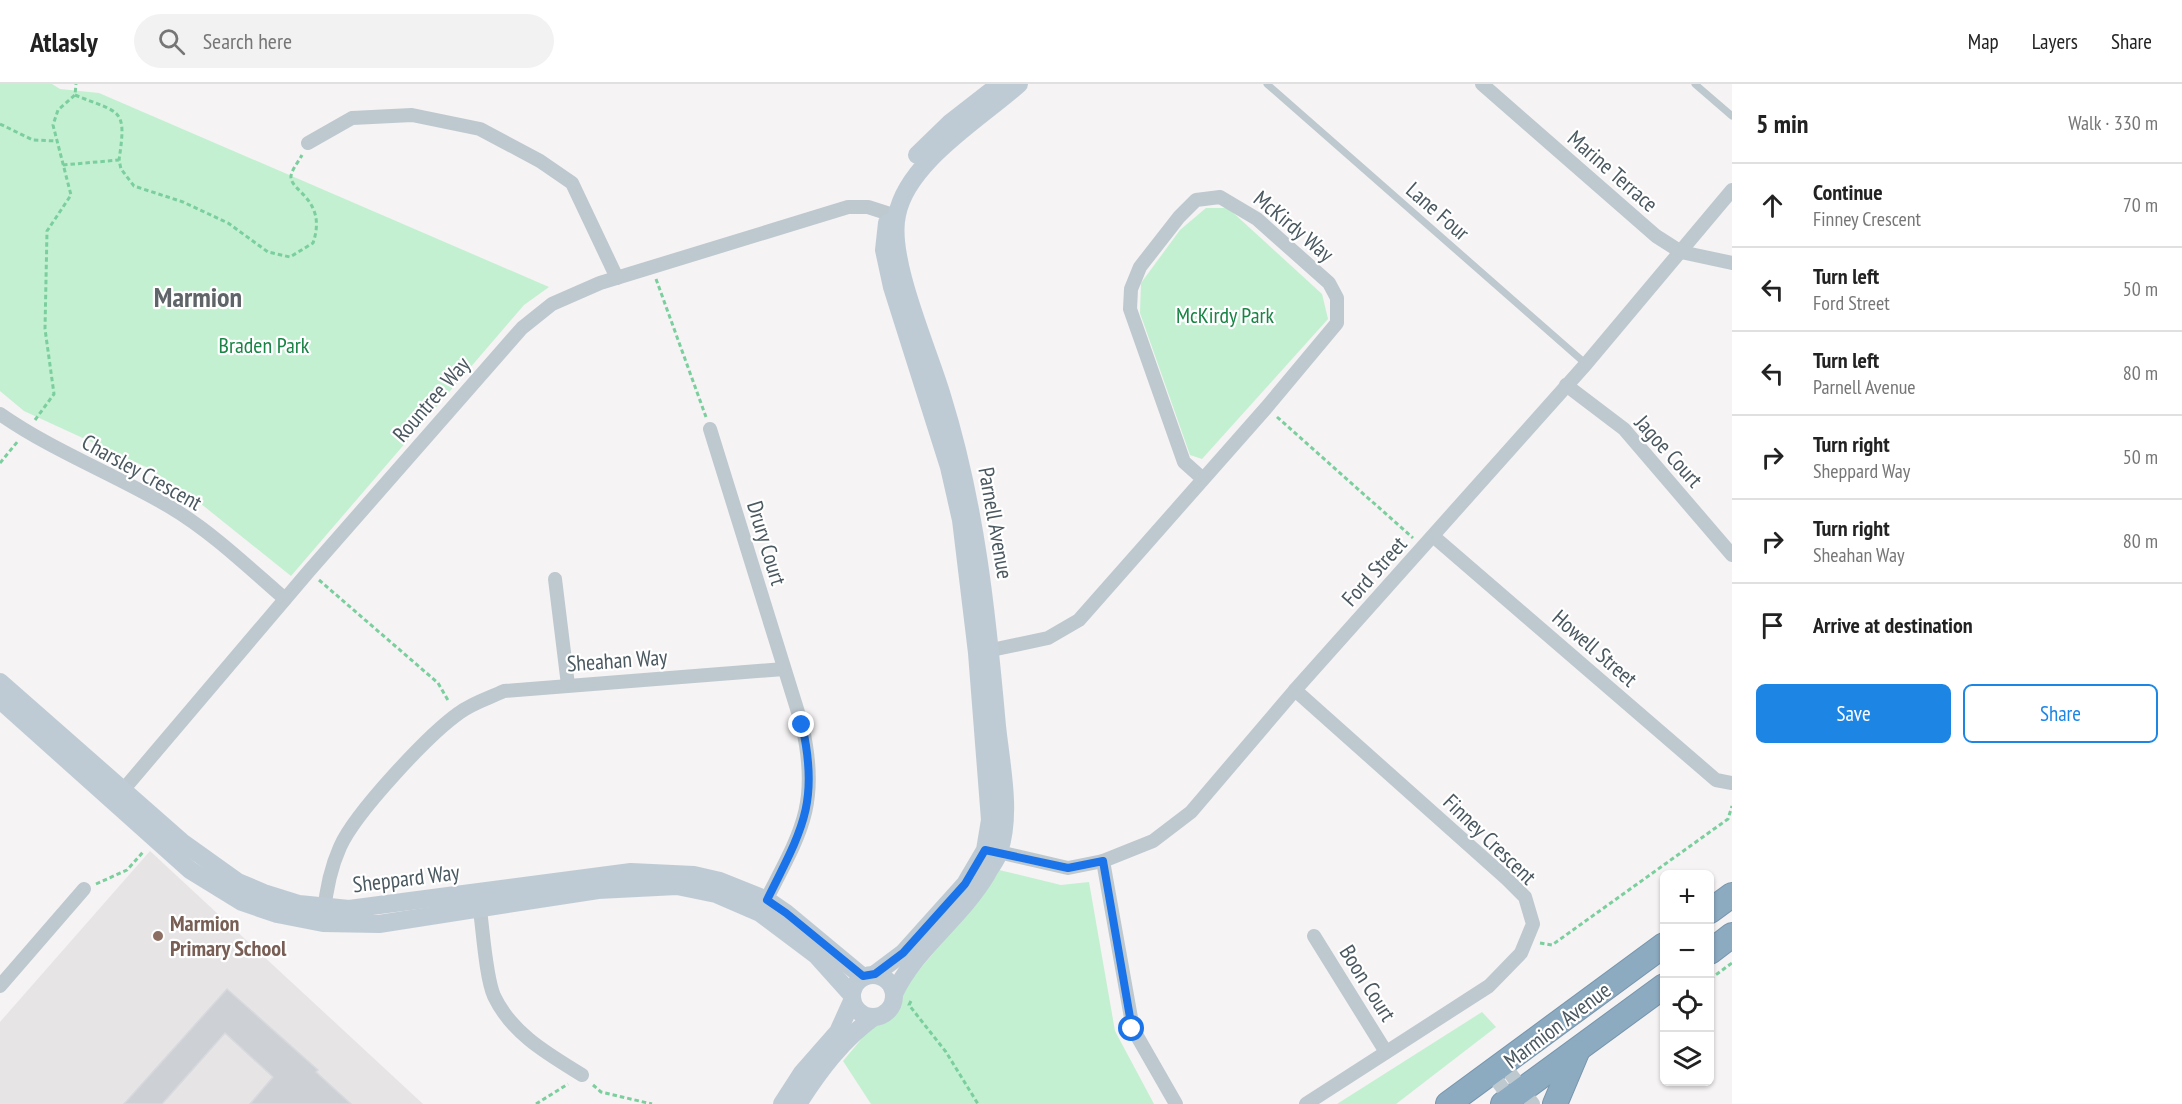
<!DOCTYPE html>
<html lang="en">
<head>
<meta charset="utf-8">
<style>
  body { margin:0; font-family:"PT Sans Narrow",sans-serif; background:#f2f2f2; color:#222 }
  .controls { position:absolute; right:18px; bottom:18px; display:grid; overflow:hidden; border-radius:9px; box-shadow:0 2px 4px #0004 }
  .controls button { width:54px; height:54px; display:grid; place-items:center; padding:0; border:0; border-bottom:2px solid #e0e0e0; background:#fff; color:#222; font:30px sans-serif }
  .stop { position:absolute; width:18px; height:18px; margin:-14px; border:4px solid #1a73e8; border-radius:50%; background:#fff }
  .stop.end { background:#1a73e8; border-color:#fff; box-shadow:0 2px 6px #0008 }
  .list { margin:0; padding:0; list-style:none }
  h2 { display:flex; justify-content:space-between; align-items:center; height:78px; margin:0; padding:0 24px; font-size:26px }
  h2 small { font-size:20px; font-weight:400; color:#767676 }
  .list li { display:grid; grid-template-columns:39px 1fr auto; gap:18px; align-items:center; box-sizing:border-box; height:84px; padding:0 24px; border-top:2px solid #e0e0e0 }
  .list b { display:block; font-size:22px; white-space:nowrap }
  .list p { margin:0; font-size:20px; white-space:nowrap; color:#767676 }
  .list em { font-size:20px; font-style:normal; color:#767676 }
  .actions { display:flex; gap:12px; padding:18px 24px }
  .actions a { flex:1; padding:14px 0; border:2px solid #1d86e5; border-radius:9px; text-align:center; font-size:21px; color:#1d86e5 }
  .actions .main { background:#1d86e5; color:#fff }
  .icon { flex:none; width:33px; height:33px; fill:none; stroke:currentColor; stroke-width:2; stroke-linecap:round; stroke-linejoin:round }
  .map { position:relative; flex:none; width:1732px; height:1020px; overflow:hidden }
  header { display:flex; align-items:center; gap:36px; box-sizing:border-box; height:84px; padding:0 30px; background:#fff; border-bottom:2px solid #e0e0e0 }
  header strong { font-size:28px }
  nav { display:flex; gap:33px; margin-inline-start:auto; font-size:21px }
  .search { width:420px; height:54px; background:#f2f2f2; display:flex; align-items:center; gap:15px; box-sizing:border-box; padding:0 21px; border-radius:33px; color:#767676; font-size:22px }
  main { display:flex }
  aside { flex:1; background:#fff }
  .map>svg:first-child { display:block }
</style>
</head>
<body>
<header>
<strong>Atlasly</strong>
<div class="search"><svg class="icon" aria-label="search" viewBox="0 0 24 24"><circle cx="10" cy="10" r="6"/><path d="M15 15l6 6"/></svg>Search here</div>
<nav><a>Map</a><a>Layers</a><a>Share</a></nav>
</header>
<main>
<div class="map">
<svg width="1732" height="1020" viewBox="0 0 1732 1020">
  <rect width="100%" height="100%" fill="#f5f3f3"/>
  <polygon fill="#e6e4e5" points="150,767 423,1020 0,1020 0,938"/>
  <g fill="#c3f0d1">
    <polygon points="0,0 52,0 60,5 99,9 549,203 524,221 291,492 185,407 146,383 24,327 0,307"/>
    <polygon points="1206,124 1228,124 1322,210 1328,235 1202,375 1190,371 1140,229 1141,199 1180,146"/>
    <polygon points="995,785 1061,801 1089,798 1115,947 1154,1020 871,1020 843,977 977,817"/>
    <polygon points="1482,928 1496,943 1396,1020 1337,1020"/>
  </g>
  <polygon fill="#cdd0d5" stroke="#d7d9de" stroke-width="1.5" points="227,905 318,986 316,988 351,1020 250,1020 273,993 225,949 162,1020 124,1020"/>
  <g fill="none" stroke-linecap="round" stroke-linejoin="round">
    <defs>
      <g id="highway">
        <polyline points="1710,827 1732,811"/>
        <polyline points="1710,868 1732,851"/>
        <polyline points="1448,1020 1664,861"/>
        <polyline points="1503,1020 1664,902"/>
        <polyline points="1555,1020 1577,968"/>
      </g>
    </defs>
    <use href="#highway" stroke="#7795ac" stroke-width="26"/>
    <g stroke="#7bcf9e" stroke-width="3" stroke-dasharray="4.5 3" stroke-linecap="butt">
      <path d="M75,11C121,30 127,23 119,76"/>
      <polyline points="0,40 33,56 57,57"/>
      <path d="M63,81L119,76L121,85L134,102L183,118L228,139L268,168L290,173L313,159C328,115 289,107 291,92C292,85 299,77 302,71"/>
      <polyline points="656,195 706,333"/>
      <polyline points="1277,333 1413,454"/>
      <polyline points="35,336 54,310 45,245 47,147 71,111 53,41 58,26 75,11 76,0"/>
      <polyline points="0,379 18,357"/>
      <polyline points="319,496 438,599 449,618"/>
      <polyline points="96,800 127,786 144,767"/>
      <polyline points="1540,859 1552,861 1728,735 1732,722"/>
      <polyline points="1710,895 1732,879"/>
      <polyline points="911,917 909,921 946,968 978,1020"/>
      <polyline points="593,1001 601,1008 652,1020"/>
      <polyline points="536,1020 568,1000"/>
    </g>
    <g stroke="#bec8cf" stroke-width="7">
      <polyline points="1267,0 1586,280"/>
      <polyline points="1695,0 1732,32"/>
    </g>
    <g stroke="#bec8cf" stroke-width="14">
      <polyline points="1482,0 1656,152 1681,168 1732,179"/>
      <polyline points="308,59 352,34 412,31 480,45 540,77 572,99 617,194"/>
      <polyline points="1566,301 1624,345 1732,471"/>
      <path d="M0,330C53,367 114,390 170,423C212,448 248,483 285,515"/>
      <path d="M710,345L802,641C821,723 799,751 763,822"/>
      <polyline points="1433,452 1716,696 1732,699"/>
      <polyline points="555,495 568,601"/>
      <polyline points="982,568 1048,554 1079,536 1266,324 1337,239 1337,214 1329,199 1257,135 1220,113 1196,116 1179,133 1140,183 1131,205 1130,225 1184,378 1203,395"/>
      <polyline points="1295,606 1507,795 1525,813 1533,840 1521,869 1489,902 1306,1020"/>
      <polyline points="118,712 309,487 522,244 552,220 600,199 848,123 868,123 896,132"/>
      <polyline points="990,766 1068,784 1103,777 1153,757 1191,728 1295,606 1586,280 1732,106"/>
      <polyline points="1103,777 1133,945 1176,1020"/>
      <path d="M480,826C483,848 486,894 494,912C512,950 548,970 582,991"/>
      <path d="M324,829C326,807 331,783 340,763C355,729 428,651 459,629C472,619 489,614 504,607L784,585"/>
      <polyline points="1314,852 1386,968"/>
      <polyline points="0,902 84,805"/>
      <polyline points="1504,981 1533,1020"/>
      <polyline points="1492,990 1513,1018"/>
    </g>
    <g stroke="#bfcbd4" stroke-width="18">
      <polyline points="917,71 951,38 1000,0"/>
      <polyline points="0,598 182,758 238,798 264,809 299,820 349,825 631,788 694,791 720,797 767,816 786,829 863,893"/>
      <polyline points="0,616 190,786 242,818 277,830 323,839 379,840 598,806 677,802 716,810 760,829 816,871 851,910"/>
      <polyline points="875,890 903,869 965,800 985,766 990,736 977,569 961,436 949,383 892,203 884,166 887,139"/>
      <circle cx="873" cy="912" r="21"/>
      <path d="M894,910C915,865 961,834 987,790C990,783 997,776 999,768C1012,729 1001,681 997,642C987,529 976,421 942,312C929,267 887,175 897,131C907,78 981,34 1019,0"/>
      <polyline points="782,1020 802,989 838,948 852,917"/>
      <path d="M798,1020C819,987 842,956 874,933"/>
    </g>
    <use href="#highway" stroke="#8caac0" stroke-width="24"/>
  </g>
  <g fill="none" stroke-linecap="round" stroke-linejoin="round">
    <path stroke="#1a73e8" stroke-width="8" d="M802,641C820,720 801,747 767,816L786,829L863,892L875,890L903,869L965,800L985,766L1068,784L1103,777L1132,945"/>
  </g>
  <circle fill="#8d6e63" stroke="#fff" stroke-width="2" cx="158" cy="852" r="6"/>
  <g text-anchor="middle" stroke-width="4.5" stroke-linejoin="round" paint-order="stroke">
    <g font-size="22" fill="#4a5860" stroke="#fff">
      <text transform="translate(1613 87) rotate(41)" y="8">Marine Terrace</text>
      <text transform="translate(1438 127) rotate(41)" y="8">Lane Four</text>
      <text transform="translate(1294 142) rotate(40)" y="8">McKirdy Way</text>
      <text transform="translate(431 315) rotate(-49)" y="8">Rountree Way</text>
      <text transform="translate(1669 367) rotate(48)" y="8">Jagoe Court</text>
      <text transform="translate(142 388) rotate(29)" y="8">Charsley Crescent</text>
      <text transform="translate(996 439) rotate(80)" y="8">Parnell Avenue</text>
      <text transform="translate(767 459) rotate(73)" y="8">Drury Court</text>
      <text transform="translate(1374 487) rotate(-48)" y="8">Ford Street</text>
      <text transform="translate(1595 564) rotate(41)" y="8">Howell Street</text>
      <text transform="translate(617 576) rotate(-4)" y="8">Sheahan Way</text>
      <text transform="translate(1490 755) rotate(44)" y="8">Finney Crescent</text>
      <text transform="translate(406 794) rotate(-7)" y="8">Sheppard Way</text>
      <text transform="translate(1368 899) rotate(58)" y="8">Boon Court</text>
      <text transform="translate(1557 941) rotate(-37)" y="8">Marmion Avenue</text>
    </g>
    <g font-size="22" fill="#188445" stroke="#fff">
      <text x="1225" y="239">McKirdy Park</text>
      <text x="264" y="269">Braden Park</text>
    </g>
    <g font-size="22" font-weight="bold" fill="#785e54" stroke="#fff" text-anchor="start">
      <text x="170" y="847">Marmion<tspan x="170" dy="25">Primary School</tspan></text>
    </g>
    <g font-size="28" font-weight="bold" fill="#5f6468" stroke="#fff">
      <text x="198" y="223">Marmion</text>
    </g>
  </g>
</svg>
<div class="controls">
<button>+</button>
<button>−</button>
<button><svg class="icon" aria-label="locate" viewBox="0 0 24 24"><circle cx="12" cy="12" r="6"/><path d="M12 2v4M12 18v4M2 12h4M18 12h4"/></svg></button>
<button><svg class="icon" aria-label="layers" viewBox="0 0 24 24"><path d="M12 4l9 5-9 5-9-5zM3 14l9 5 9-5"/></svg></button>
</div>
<div class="stop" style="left:1132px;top:945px"></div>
<div class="stop end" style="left:802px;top:641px"></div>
</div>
<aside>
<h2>5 min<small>Walk · 330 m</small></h2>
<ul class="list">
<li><svg class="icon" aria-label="ahead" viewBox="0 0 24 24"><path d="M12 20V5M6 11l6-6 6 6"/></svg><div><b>Continue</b><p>Finney Crescent</p></div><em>70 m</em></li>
<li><svg class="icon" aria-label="left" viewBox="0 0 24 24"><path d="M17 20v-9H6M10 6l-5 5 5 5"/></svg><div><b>Turn left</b><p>Ford Street</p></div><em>50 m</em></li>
<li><svg class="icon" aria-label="left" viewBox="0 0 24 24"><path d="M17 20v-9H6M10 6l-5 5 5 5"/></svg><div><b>Turn left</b><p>Parnell Avenue</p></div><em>80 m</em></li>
<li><svg class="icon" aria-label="right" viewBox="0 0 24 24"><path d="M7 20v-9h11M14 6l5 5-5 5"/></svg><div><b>Turn right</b><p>Sheppard Way</p></div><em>50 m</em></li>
<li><svg class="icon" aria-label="right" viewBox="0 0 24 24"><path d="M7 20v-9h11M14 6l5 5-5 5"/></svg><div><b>Turn right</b><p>Sheahan Way</p></div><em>80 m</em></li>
<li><svg class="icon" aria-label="arrive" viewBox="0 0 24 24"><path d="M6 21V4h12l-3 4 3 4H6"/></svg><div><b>Arrive at destination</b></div></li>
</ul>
<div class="actions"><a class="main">Save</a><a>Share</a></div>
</aside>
</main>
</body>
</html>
